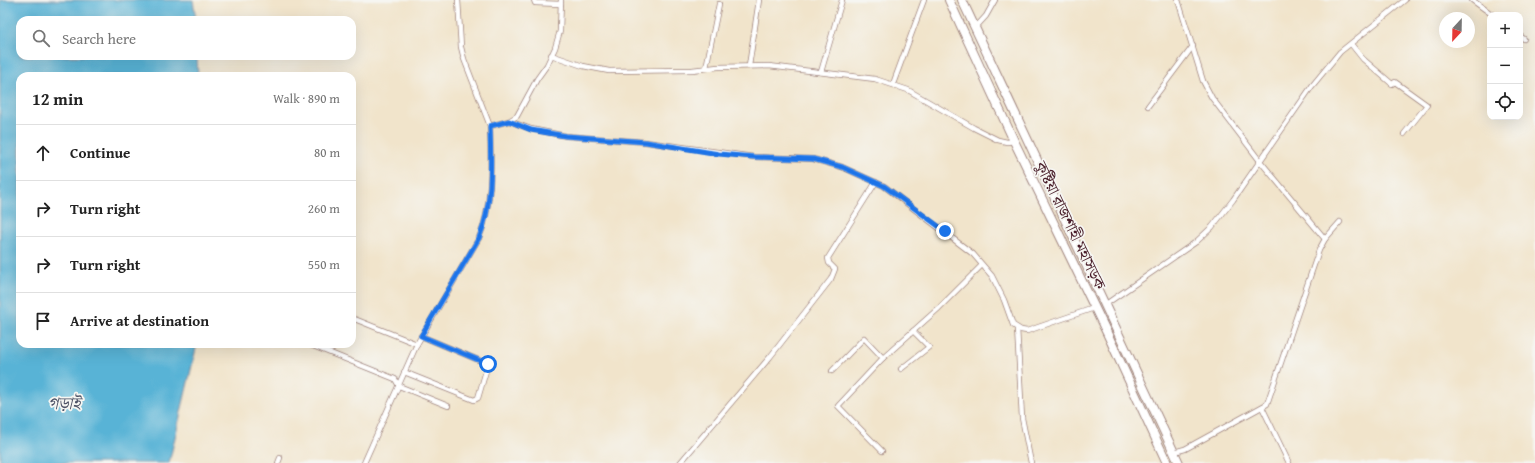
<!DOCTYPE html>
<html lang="en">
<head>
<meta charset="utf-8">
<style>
  body { margin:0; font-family:"Gentium Book Plus","Noto Serif Bengali",serif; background:#f6f6f6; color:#222 }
  .controls { position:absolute; right:12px; top:12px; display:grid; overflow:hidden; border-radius:8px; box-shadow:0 4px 16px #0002 }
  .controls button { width:36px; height:36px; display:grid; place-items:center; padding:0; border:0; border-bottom:1px solid #e0e0e0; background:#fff; color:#222; font:20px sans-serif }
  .compass { position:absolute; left:1439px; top:12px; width:36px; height:36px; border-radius:50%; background:#fff; box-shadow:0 4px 16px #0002; rotate:202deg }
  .stop { position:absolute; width:12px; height:12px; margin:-9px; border:3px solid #1a73e8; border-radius:50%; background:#fff }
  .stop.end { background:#1a73e8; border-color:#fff; box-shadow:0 1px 4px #0008 }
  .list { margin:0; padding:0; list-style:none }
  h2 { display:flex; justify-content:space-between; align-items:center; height:52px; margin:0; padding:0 16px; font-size:17px }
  h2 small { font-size:13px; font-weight:400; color:#767676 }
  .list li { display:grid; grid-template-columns:26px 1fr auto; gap:12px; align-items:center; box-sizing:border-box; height:56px; padding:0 16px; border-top:1px solid #e0e0e0 }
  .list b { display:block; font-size:15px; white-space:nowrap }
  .list em { font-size:13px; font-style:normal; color:#767676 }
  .icon { flex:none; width:22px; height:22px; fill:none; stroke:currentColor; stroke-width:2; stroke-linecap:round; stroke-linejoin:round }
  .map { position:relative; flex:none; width:1535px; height:463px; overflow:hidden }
  .search { position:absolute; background:#fff; box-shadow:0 4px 16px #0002; left:16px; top:16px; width:340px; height:44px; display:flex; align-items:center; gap:10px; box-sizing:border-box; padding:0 14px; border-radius:12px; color:#767676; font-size:15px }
  .panel { position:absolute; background:#fff; box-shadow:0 4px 16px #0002; left:16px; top:72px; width:340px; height:276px; border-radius:12px }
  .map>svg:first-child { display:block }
</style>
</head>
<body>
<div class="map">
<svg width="1535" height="463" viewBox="0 0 1535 463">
  <rect width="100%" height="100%" fill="#f6f6f2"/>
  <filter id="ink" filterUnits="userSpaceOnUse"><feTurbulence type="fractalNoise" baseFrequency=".025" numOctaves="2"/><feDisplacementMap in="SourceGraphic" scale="8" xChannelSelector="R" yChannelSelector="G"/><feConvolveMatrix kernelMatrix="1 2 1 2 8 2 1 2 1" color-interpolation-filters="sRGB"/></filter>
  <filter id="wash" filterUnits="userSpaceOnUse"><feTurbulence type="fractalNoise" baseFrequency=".012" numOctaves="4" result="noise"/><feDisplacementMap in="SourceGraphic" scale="16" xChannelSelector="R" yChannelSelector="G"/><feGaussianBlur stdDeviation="0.9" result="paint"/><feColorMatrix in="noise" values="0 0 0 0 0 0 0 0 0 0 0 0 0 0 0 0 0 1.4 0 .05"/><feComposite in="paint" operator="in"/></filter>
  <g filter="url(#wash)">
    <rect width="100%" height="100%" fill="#f1e4cb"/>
    <polygon fill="#58b3d6" stroke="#516980" points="0,0 193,0 196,20 20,20 20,56 197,56 198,76 20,76 20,344 197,344 169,463 0,463"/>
  </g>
  <g filter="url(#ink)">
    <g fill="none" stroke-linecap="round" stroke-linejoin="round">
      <defs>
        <g id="minor">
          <polyline points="458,0 461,47 464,59 490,126"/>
          <polyline points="534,0 535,3 561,4"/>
          <polyline points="1178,0 1203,81 1212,98 1260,161 1325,239"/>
          <polyline points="1472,0 1493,15"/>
          <polyline points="975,28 986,16 995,0"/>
          <polyline points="1520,36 1524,39"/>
          <polyline points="1351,44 1363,59 1392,84 1395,82 1427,105 1404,134"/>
          <polyline points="551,55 583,66 609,71 692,70 718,67 769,66 875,79 908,90 974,128 998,140 1007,142 1014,141"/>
          <polyline points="749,66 759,0"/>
          <polyline points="706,68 719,4"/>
          <polyline points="821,72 842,0"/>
          <polyline points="893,84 924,0"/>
          <polyline points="1148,106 1193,46"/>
          <polyline points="509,121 531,129 566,136 646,142 754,157 813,159 842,167 884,186 973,254 992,276 1004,300 1013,325 1021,330 1027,331 1094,308"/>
          <polyline points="1106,304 1196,242 1212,227 1233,200 1312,86 1340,52 1405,0"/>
          <polyline points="352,318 417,344"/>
          <polyline points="1017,328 1022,418 1031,463"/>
          <polyline points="308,344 395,379 399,386 448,406"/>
          <polyline points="901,369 929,347 913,331"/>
          <polyline points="832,371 864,338 883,358"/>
          <polyline points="404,372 474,400 478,398 488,364 421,336"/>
          <polyline points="1262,407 1289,463"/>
          <polyline points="882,451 838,406 883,358 939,308 982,265"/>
          <polyline points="1174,452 1185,449 1267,404 1319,250 1325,239 1340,222"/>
          <polyline points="278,463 280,458"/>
          <path d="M364,463L417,344L479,238C493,206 491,161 490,126L509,121L517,116L537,79L547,65L555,48L560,31L561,0"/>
          <polyline points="680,463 770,357 831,279 835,269 829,263 828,258 876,182"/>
        </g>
        <g id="trunk">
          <polyline points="949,0 1014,141 1107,333 1167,463"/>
          <polyline points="962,0 1179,463"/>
        </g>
      </defs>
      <use href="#minor" stroke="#9e827b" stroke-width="6"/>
      <use href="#trunk" stroke="#9e827b" stroke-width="10"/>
      <use href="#minor" stroke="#fff" stroke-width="4.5"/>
      <use href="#trunk" stroke="#fff" stroke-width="8"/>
    </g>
  </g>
  <g fill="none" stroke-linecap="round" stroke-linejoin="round" filter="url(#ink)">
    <path stroke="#1a73e8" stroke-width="5" d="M488,364L421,336L479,238C493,206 491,161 490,126L509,121L531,130L566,136L646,142L719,154L754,157L813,159L842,167L884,186L945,231"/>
  </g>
  <g text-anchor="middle" stroke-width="3.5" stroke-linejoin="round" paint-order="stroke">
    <g font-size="16" fill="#4a1f2b" stroke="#f6f6f2">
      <text transform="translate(1071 225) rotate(64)" y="6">কুষ্টিয়া রাজশাহী মহাসড়ক</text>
    </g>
    <g font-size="17" font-style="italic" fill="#4f5367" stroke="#f6f6f2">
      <text x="64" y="409">গড়াই</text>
    </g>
  </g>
</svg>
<div class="controls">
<button>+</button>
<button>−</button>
<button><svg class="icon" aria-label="locate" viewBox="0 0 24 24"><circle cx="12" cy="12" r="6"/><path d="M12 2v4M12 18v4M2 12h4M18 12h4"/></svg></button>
</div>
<svg class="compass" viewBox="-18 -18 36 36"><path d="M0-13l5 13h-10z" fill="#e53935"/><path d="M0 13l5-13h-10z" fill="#767676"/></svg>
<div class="stop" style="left:488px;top:364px"></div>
<div class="stop end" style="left:945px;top:231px"></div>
<div class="search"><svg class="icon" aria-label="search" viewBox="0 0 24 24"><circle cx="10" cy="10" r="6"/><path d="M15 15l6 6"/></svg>Search here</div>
<section class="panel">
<h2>12 min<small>Walk · 890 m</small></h2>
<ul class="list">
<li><svg class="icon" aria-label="ahead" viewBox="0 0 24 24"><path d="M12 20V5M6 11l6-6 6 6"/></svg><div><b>Continue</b></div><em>80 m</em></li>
<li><svg class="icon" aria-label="right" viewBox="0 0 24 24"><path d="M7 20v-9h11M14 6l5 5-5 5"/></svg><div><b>Turn right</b></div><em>260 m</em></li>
<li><svg class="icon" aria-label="right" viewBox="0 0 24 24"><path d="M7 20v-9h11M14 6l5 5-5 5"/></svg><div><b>Turn right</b></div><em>550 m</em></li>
<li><svg class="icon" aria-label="arrive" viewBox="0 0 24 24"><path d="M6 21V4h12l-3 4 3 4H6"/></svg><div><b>Arrive at destination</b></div></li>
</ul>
</section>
</div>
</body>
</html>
